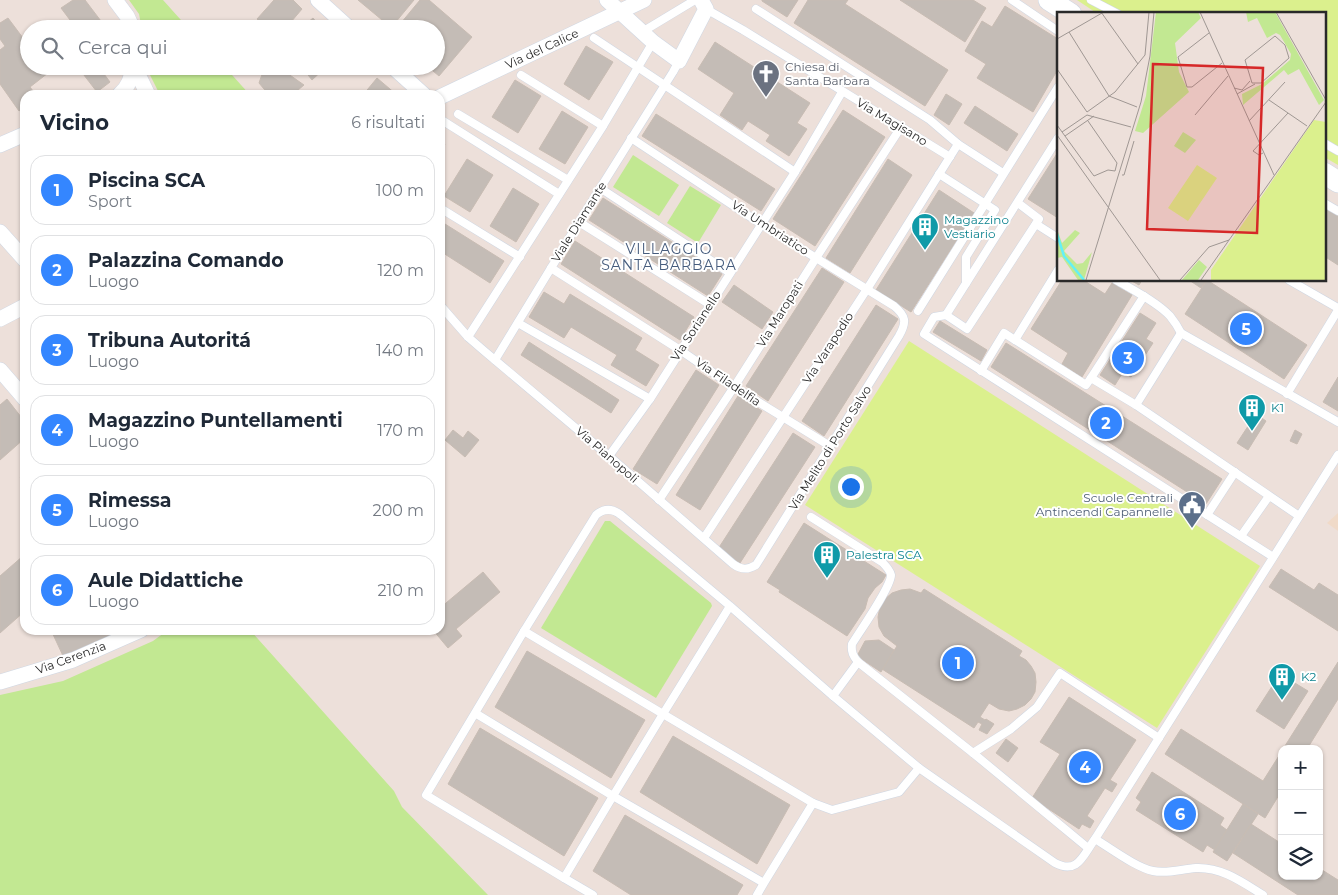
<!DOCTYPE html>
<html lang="it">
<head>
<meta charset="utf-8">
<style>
  body { margin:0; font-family:Montserrat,sans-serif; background:#f6f6f7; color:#1f2937 }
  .controls { position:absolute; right:15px; bottom:15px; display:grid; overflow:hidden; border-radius:10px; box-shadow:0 1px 4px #0004 }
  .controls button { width:45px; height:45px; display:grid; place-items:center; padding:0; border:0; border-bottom:1px solid #e0e1e3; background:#fff; color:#1f2937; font:25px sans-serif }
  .you { position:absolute; left:850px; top:486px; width:18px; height:18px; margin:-12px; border:4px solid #fff; border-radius:50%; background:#1a73e8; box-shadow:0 0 0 8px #1a73e833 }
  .badge { display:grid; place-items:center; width:32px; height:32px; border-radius:50%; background:#3486ff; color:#fff; font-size:16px; font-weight:700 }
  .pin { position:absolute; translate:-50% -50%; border:2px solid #fff; box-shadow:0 1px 5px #0006 }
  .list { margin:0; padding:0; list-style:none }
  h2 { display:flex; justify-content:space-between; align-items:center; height:65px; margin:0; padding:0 20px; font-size:21px }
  h2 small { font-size:16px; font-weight:400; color:#747a83 }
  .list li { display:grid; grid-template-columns:32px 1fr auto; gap:15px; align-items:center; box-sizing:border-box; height:70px; margin:0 10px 10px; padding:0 10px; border:1px solid #e0e1e3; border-radius:15px }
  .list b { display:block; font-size:19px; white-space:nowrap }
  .list p { margin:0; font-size:16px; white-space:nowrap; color:#747a83 }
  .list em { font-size:16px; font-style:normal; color:#747a83 }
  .icon { flex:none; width:28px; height:28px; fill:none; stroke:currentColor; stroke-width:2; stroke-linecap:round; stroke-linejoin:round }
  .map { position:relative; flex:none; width:1338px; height:895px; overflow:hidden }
  .search { position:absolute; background:#fff; box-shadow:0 1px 4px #0004; left:20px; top:20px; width:425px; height:55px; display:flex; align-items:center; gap:12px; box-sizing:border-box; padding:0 18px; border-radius:28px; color:#747a83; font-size:19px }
  .panel { position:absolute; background:#fff; box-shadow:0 1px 4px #0004; left:20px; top:90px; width:425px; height:545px; border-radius:15px }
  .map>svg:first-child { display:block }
</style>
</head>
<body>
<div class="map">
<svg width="1338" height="895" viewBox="0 0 1338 895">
  <rect width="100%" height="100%" fill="#ede0da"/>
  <polygon fill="#f0dac8" points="1338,513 1338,531 1327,523"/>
  <g fill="#c2e892">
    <polygon points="129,0 163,0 189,29 142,29 139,14"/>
    <polygon points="149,66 224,66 250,95 160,95 150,75"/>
    <polygon points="633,155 679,185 659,216 613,187"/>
    <polygon points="690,186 721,205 698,243 667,223"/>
    <polygon points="605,521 610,521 711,603 712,606 656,698 541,628"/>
    <polygon points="168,630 250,630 394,791 402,807 488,895 0,895 0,695 63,681 153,641"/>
  </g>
  <g fill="#dbf08d">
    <polygon points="1077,0 1338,0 1338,165 1324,157 1324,14 1098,14"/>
    <polygon points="909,341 1260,566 1157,728 805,505"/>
  </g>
  <g fill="#c4bcb6" stroke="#c8bcb3">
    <polygon points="73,0 85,0 107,29 67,29 73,24 61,8"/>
    <polygon points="274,0 293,0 302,9 285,29 269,29 257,19"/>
    <polygon points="358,0 414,0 390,29 381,29 377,26 382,20"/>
    <polygon points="420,0 429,0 472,37 439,76 427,66 436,66 436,29 396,29"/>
    <polygon points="762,0 798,0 787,17 762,1"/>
    <polygon points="808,0 848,0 845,4 948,70 925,106 794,23"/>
    <polygon points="900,0 973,0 986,8 965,42"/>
    <polygon points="1005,6 1058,39 1058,69 1033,112 977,78 986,64 965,51 982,21 992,27"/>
    <polygon points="8,18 29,46 29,66 57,66 30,87 36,95 25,95 25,106 19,111 0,84 0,50 5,46 0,39 0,23"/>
    <polygon points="313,18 322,29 300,29"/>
    <polygon points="242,21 249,29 234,29"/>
    <polygon points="115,23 119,29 107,29"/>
    <polygon points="715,42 810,103 797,123 807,129 789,156 766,141 770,135 748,121 742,130 720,115 734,93 698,69"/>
    <polygon points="586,46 613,62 589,100 564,84"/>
    <polygon points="77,66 98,66 110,82 97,92"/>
    <polygon points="265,66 277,66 304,85 292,95 269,95 259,83"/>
    <polygon points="301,66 327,66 312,80"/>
    <polygon points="377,78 397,95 363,95"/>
    <polygon points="515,80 541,96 518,133 492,117"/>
    <polygon points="946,94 962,104 949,125 934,115"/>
    <polygon points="975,106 1018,134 1007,151 964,123"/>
    <polygon points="843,110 885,137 815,246 773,219"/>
    <polygon points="562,111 588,127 565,164 539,149"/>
    <polygon points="656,114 775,189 761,211 642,136"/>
    <polygon points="440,141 445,144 440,151"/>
    <polygon points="1058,152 1058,218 1028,199"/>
    <polygon points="467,159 493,175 470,212 444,196"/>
    <polygon points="888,159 912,175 850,273 826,258"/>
    <polygon points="513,188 539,204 516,242 490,226"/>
    <polygon points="939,190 974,213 911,312 876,290"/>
    <polygon points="603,198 722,274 708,296 589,220"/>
    <polygon points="1324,207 1338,216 1338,265 1324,256"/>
    <polygon points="445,224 504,261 490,283 440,251 440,233"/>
    <polygon points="575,241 694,317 680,340 561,264"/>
    <polygon points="822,268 844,282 768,401 746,386"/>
    <polygon points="1062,280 1083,280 1105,294 1112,283 1132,295 1082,377 1062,364 1068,353 1031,329"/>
    <polygon points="1130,280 1142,280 1139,285"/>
    <polygon points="1189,280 1207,280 1201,288"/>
    <polygon points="1207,280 1307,345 1284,379 1185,314"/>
    <polygon points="734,285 773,312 762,329 722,302"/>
    <polygon points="544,292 564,304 570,294 642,338 635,350 659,365 646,386 611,365 617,355 571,327 564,338 529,317"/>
    <polygon points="876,305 898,319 824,436 802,421"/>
    <polygon points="1140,313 1156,323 1146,339 1153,343 1131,377 1123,372 1115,385 1100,375"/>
    <polygon points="940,321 987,350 981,361 933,332"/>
    <polygon points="529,342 619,400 611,413 521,355"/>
    <polygon points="1006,343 1222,479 1206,504 991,367"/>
    <polygon points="696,370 719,385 657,484 633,469"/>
    <polygon points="1338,377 1338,411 1323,402"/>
    <polygon points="738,396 762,411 700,510 676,495"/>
    <polygon points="7,399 25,422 25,438 0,460 0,405"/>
    <polygon points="1256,414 1266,421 1248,450 1237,443"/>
    <polygon points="453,430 463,438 468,431 479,440 465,457 445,440"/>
    <polygon points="1295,430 1302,434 1297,444 1290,441"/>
    <polygon points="793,433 815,447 740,563 718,549"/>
    <polygon points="25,472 25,483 20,477"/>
    <polygon points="804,523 886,575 882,582 875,588 868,598 865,609 847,636 779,592 780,590 767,582"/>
    <polygon points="23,556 25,558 25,611 0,633 0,576"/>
    <polygon points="1281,569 1314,590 1319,583 1338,595 1338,631 1269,587"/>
    <polygon points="483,572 500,592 456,629 462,636 448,648 433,630 440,630 440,608"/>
    <polygon points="910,589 921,593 924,589 1022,651 1019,656 1026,660 1031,666 1035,673 1036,682 1035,692 1031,699 1025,705 1017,709 1009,711 999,709 989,703 980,717 985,720 986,719 994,724 987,734 979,730 982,724 978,722 974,728 882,669 897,646 884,636 879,627 878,617 880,607 885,599 892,593 901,590"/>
    <polygon points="51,630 124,630 64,658"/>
    <polygon points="879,640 894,650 881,672 857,656 865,641"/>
    <polygon points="527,651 645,720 611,778 495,707"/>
    <polygon points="1338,662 1338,699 1307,749 1283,749"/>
    <polygon points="1280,674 1308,691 1284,729 1256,711"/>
    <polygon points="1069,697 1136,740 1110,780 1117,784 1112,792 1105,788 1087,816 1094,821 1090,828 1082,824 1079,829 1032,798 1060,754 1040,742"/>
    <polygon points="480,728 598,798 564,856 448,784"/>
    <polygon points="1181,729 1263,781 1282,751 1282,790 1265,818 1165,754"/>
    <polygon points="673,736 790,805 757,864 640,792"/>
    <polygon points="1006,739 1018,748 1008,762 996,753"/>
    <polygon points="1152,772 1224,818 1220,825 1227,830 1215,850 1207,845 1203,852 1136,810 1141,802 1136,798"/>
    <polygon points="1243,804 1258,814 1227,861 1213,852"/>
    <polygon points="625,815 743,885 737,895 631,895 593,871"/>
    <polygon points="1251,824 1282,844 1282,876 1319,876 1319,868 1338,880 1338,895 1298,895 1233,853"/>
  </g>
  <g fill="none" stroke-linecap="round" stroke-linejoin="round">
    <defs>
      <g id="lane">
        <polyline points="1012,0 1058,31"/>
        <polyline points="1091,0 1118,14"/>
        <polyline points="706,9 743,30 950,157"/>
        <polyline points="756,9 930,120 958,144"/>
        <polyline points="642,32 695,0"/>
        <polyline points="594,38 795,172"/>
        <polyline points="521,75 603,126"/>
        <polyline points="458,114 568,180"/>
        <polyline points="440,119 559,194"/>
        <polyline points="1324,143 1338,151"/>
        <polyline points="939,174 995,210 966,257 966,283"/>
        <polyline points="600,188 730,273"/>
        <polyline points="1018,203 1039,219 967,329 946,315 1058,138"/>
        <polyline points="1324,203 1338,211"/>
        <polyline points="440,208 520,257"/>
        <polyline points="579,222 709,304"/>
        <polyline points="1036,224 1058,238"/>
        <polyline points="551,268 680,350 734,387 830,446"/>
        <path d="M1116,280C1133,290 1157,302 1170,316C1174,321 1178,327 1181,333"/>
        <polyline points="1289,280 1338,308"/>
        <path d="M440,305L468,337L483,350L609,456L733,564C741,570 748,570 756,565L899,336C907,322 906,316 894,306L761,224L631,138"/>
        <polyline points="918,311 1058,87"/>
        <polyline points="946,315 934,317 924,334 1273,557"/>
        <polyline points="518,323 650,399"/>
        <polyline points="468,337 603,126 653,42"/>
        <polyline points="1015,340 1058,270"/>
        <polyline points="495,360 579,222 673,72 679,61"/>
        <polyline points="981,371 1004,333 1086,385 1091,378 1136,405 1299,516"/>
        <polyline points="1091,378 1144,296"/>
        <polyline points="1287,394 1338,310"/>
        <polyline points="1136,405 1181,333 1338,422"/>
        <polyline points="609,456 650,399 795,172 842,92"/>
        <polyline points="659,500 734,387 816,258 901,127"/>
        <polyline points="1207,515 1235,472"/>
        <path d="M811,517L882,562C886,566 890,570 891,575C891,587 860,631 852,644C851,652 853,656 858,662L973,753L1088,848"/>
        <polyline points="1241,536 1269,496"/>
        <polyline points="704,538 869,286 958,144 1003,173"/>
        <path d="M730,606L663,714L524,631L596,515C604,508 612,508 621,515L730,606L833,696"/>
        <path d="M858,662L833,696L919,768L1055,863C1078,875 1083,855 1095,839L1338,455"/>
        <polyline points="475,713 613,796 564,878 426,795 524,631"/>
        <polyline points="973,753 1011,729 1037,707 1060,673 1159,738"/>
        <polyline points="813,803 832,810 899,792 919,768"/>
        <path d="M1095,839C1112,849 1135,867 1153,871C1168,874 1181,869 1196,868C1222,867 1242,882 1263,895"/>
        <polyline points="564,878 593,895"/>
        <polyline points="757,895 764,883 613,796 663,714 813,803 764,883"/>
      </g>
      <g id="street">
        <polyline points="115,0 127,16 133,29"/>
        <polyline points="318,0 350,29"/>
        <polyline points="607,0 653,42 679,61 706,9 701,0"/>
        <polyline points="134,66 148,95"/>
        <polyline points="392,66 424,95"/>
        <path d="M119,95C129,87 131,78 133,66"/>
        <polyline points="440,97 644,0"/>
        <polyline points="0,145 25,134"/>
        <polyline points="0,232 25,260"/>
        <polyline points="0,319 25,306"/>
        <polyline points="0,370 25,399"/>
        <polyline points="0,682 73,660 141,630"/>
      </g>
      <g id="secondary">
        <polyline points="1049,0 1071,14"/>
        <polyline points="1324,173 1338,182"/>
      </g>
    </defs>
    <use href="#lane" stroke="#cfd7e3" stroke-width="9"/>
    <use href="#street" stroke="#cfd7e3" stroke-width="16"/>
    <use href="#secondary" stroke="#cfd7e3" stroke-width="22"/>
    <use href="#lane" stroke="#fff" stroke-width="8"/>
    <use href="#street" stroke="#fff" stroke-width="15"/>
    <use href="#secondary" stroke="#fff" stroke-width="21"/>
  </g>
  <defs>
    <symbol id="church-pin" viewBox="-11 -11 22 30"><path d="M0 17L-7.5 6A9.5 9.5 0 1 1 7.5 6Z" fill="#6b7280" stroke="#fff"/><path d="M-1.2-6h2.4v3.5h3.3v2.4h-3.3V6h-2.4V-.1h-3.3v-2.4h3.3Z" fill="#fff"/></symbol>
    <symbol id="building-pin" viewBox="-11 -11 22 30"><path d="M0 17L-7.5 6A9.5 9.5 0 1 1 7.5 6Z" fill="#0f9aa8" stroke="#fff"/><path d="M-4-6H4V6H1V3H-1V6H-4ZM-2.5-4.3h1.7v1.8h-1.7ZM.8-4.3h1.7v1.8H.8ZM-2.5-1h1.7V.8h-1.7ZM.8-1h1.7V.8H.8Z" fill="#fff"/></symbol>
    <symbol id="civic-pin" viewBox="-11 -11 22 30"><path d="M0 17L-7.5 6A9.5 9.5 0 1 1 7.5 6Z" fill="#5c6f8a" stroke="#fff"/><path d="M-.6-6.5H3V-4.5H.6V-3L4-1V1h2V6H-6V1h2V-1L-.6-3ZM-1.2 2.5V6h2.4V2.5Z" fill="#fff"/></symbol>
  </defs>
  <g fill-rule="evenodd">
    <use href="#church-pin" x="750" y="58" width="32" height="43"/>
    <use href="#building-pin" x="909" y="211" width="32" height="43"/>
    <use href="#building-pin" x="1236" y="392" width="32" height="43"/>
    <use href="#civic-pin" x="1176" y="489" width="32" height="43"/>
    <use href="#building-pin" x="811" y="539" width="32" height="43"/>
    <use href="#building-pin" x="1266" y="661" width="32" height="43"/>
  </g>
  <g text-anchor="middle" stroke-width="4" stroke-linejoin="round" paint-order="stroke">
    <g font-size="12" fill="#292929" stroke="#fff">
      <text transform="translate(542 49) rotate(-25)" y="4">Via del Calice</text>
      <text transform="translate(892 122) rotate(31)" y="4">Via Magisano</text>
      <text transform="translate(579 222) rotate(-58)" y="4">Viale Diamante</text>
      <text transform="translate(770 228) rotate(33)" y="4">Via Umbriatico</text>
      <text transform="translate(780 314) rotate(-58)" y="4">Via Maropati</text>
      <text transform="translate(696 326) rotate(-57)" y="4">Via Sorianello</text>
      <text transform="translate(828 348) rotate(-57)" y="4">Via Varapodio</text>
      <text transform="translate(728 382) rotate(34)" y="4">Via Filadelfia</text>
      <text transform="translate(830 448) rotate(-58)" y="4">Via Melito di Porto Salvo</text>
      <text transform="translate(607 455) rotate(41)" y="4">Via Pianopoli</text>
      <text transform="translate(71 658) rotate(-20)" y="4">Via Cerenzia</text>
    </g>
    <g font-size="12" fill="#5b616d" stroke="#fff" text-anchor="start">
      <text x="785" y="71">Chiesa di<tspan x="785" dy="14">Santa Barbara</tspan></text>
    </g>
    <g font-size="12" fill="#0d838f" stroke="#fff" text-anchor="start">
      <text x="944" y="224">Magazzino<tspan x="944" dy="14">Vestiario</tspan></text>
      <text x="1271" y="412">K1</text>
      <text x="846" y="559">Palestra SCA</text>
      <text x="1301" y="681">K2</text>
    </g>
    <g font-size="12" fill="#4e5e75" stroke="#fff" text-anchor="end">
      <text x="1173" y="502">Scuole Centrali<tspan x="1173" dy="14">Antincendi Capannelle</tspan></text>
    </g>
    <g font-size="14" letter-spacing="1" fill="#465c7d" stroke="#fff">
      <text x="669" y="254">VILLAGGIO<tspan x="669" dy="16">SANTA BARBARA</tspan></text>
    </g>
  </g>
  <g transform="translate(1057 12)">
    <rect width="269" height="269" fill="#ede0da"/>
    <path d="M99,0H141L144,6L118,31L122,60L132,80L86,121L78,119L89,84ZM189,0H218L267,88L262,93L242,57L231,63L227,58L186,93L185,82L205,72L233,48L234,42L223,23L219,21L210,26L200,6L191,10ZM126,120L139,128L128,141L117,134ZM0,217L5,231L18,218L23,221L7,239L20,252L26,251L35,240L27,268H21L5,245L0,246ZM142,248L150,255L141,268H125Z" fill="#c2e892"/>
    <path d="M257,108L269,110V268H154V258ZM140,153L160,166L131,209L111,196Z" fill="#dbf08d"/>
    <path fill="none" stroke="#64f0f7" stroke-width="2.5" d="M0,222L7,244L27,268"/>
    <path fill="none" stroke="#9f9793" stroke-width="1" d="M44,0L81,52M143,0L217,163M219,0L269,88M12,20L52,84L80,95M152,21L121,45L130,75H135L165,51M218,24L228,33L232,46L204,71H195L188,48ZM0,27L45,1M0,57L30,100M177,76L185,78L193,69M180,82L198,72M212,88L250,114M30,100L58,80L88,43L92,0M30,103L74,115M138,103L171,64M31,109L60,151L58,159L51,158L37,164L34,160M192,109L228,70M0,113L34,160M5,120L30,103M0,123L103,268M8,124L37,104M206,141L202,143L196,139L231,101M65,163H67L77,129M29,268L84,90L93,44L97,0M123,268L152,235L172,228M144,268L269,90"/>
    <path fill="#d62828" fill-opacity="0.15" stroke="#d62828" stroke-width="2.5" d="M96,52L206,56L200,221L90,217Z"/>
    <rect width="269" height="269" fill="none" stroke="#292929" stroke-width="2.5"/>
  </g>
</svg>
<div class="controls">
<button>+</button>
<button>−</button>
<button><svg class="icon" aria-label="layers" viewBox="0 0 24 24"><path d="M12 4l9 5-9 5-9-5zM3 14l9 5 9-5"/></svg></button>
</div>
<div class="you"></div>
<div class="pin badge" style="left:958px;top:663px">1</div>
<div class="pin badge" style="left:1106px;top:423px">2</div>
<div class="pin badge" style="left:1128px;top:358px">3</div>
<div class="pin badge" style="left:1085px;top:767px">4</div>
<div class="pin badge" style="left:1246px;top:329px">5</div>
<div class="pin badge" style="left:1180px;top:814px">6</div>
<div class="search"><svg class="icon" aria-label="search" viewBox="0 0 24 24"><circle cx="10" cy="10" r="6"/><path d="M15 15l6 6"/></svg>Cerca qui</div>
<section class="panel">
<h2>Vicino<small>6 risultati</small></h2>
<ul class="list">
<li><span class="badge">1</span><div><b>Piscina SCA</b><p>Sport</p></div><em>100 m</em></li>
<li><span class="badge">2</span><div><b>Palazzina Comando</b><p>Luogo</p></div><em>120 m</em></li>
<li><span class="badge">3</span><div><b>Tribuna Autoritá</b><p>Luogo</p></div><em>140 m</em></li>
<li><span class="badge">4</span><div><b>Magazzino Puntellamenti</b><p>Luogo</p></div><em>170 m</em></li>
<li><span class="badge">5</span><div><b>Rimessa</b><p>Luogo</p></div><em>200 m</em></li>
<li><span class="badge">6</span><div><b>Aule Didattiche</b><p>Luogo</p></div><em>210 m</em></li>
</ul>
</section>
</div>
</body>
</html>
